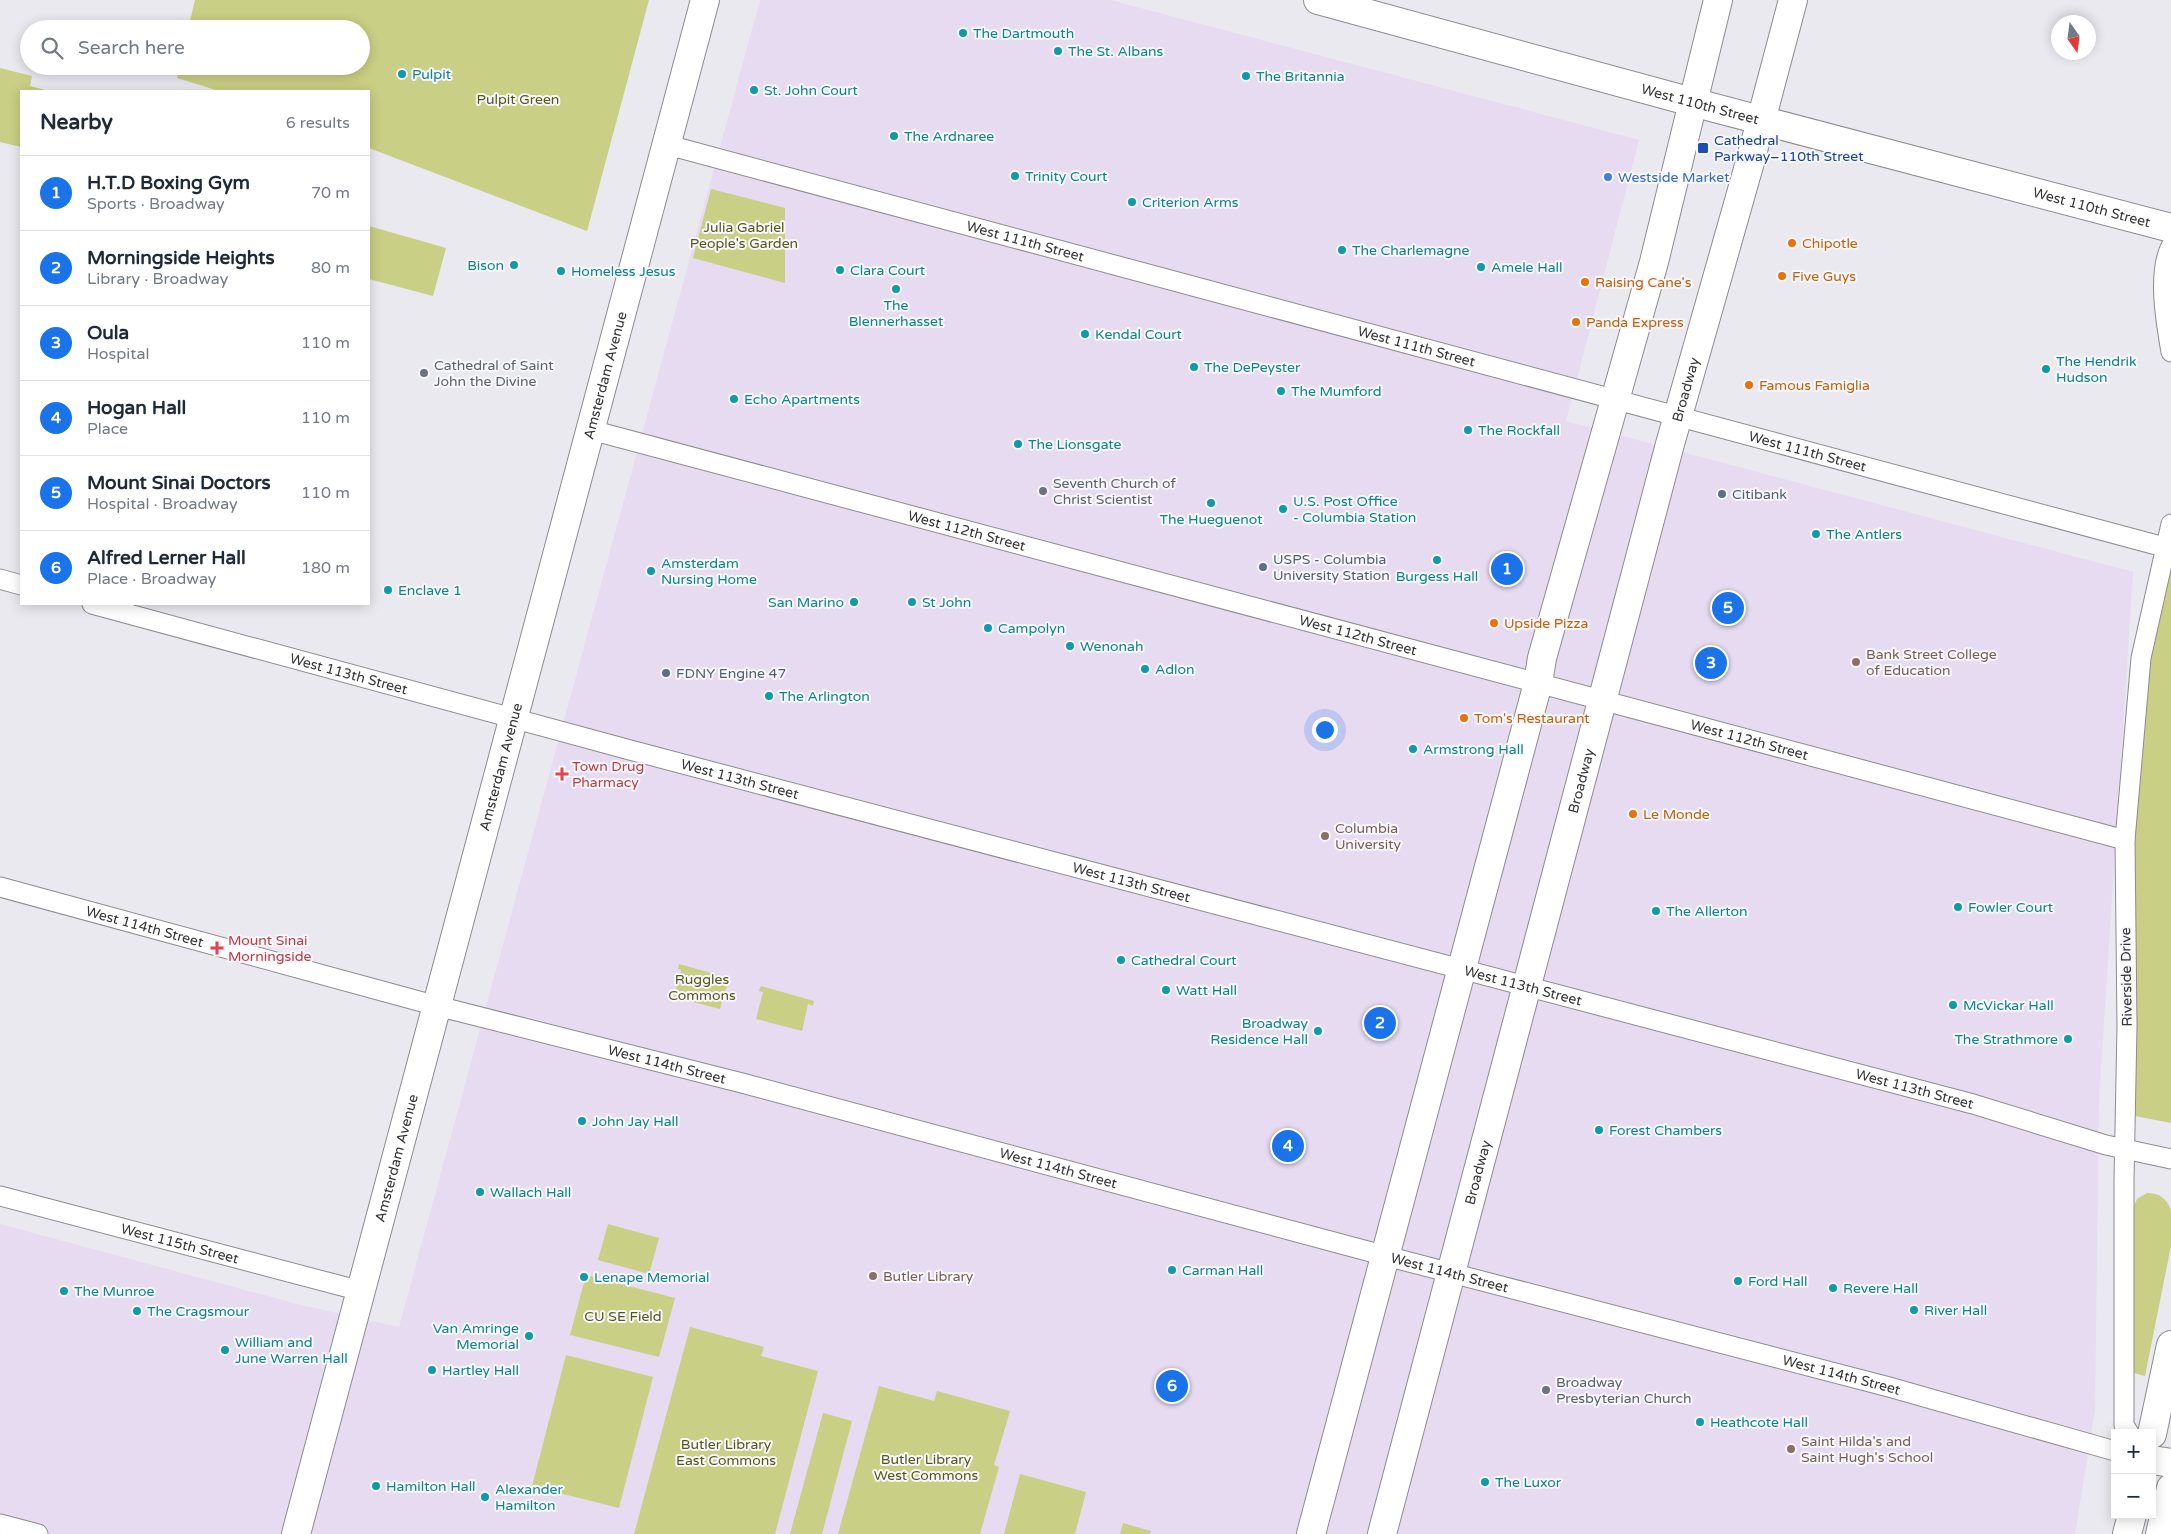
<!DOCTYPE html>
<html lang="en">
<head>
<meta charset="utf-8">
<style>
  body { margin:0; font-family:"Varela Round",sans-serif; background:#f2f2f3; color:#1f2937 }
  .controls { position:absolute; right:15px; bottom:15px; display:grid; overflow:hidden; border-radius:0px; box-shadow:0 2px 12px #0003 }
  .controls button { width:45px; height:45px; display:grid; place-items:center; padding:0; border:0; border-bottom:1px solid #e0e1e3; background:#fff; color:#1f2937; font:25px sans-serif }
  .compass { position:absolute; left:2051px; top:15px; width:45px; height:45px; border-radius:50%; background:#fff; box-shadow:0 2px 12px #0003; rotate:166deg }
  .you { position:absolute; left:1324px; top:729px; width:18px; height:18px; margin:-12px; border:4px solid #fff; border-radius:50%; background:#1a73e8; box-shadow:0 0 0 8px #1a73e833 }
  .badge { display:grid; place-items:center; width:32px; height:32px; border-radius:50%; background:#1a73e8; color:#fff; font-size:16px; font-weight:700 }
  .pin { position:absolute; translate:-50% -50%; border:2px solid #fff; box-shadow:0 1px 5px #0006 }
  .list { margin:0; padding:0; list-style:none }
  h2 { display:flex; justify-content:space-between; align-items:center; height:65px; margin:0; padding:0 20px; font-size:21px }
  h2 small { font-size:16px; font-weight:400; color:#747a83 }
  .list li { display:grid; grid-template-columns:32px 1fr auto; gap:15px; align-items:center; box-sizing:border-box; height:75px; padding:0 20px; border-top:1px solid #e0e1e3 }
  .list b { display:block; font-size:19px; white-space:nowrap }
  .list p { margin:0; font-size:16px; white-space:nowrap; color:#747a83 }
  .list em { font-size:16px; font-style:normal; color:#747a83 }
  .icon { flex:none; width:28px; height:28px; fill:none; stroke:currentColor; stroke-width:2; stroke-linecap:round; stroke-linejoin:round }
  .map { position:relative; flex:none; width:2171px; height:1534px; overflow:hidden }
  .search { position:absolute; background:#fff; box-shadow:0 2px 12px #0003; left:20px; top:20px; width:350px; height:55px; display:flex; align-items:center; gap:12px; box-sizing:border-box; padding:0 18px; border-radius:28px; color:#747a83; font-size:19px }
  .panel { position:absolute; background:#fff; box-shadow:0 2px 12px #0003; left:20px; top:90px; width:350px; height:515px; border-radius:0px }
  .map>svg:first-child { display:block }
</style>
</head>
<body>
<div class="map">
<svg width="2171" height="1534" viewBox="0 0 2171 1534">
  <rect width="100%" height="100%" fill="#e9e9ef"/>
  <polygon fill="#e6dbf0" points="760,0 1110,0 1639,140 1566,421 2133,572 2099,1099 2095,1410 2075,1534 0,1534 0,1224 301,1305 399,1327"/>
  <g fill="#c9cf84">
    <polygon points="195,0 649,0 587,231 369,148 369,91 219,91 177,78 180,66 361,66 361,29 188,29"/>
    <polygon points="0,68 32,76 30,86 49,91 21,91 21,147 0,142"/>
    <polygon points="711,189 785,208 785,283 693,258"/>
    <polygon points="369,226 446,248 433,296 369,279"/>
    <polygon points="2171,565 2171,1123 2135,1116 2131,879 2147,673"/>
    <polygon points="679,964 729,978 720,1009 674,997 681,970 678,969"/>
    <polygon points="761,986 814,1001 813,1006 808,1004 802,1031 756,1019 763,992 759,991"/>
    <path d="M2147,1193C2159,1193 2166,1198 2171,1210V1246L2145,1376L2134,1373L2131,1240L2133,1208L2137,1199Z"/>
    <polygon points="608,1224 659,1238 649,1274 598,1260"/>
    <polygon points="586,1275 675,1298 659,1357 570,1335"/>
    <polygon points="690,1327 764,1347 761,1356 818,1371 775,1534 634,1534"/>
    <polygon points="566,1355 653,1377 619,1508 532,1486"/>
    <polygon points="879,1386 934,1401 937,1391 1010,1411 994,1465 999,1467 980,1534 838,1534"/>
    <polygon points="823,1413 852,1421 822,1534 790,1534"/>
    <polygon points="1020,1474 1086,1492 1075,1534 1004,1534"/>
    <polygon points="1123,1523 1151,1531 1150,1534 1120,1534"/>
  </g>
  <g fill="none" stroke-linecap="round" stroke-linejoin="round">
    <defs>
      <g id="street">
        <path id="s1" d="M668,145L2164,547"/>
        <path d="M2171,246C2157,273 2166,323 2171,352"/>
        <path id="s2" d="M591,430L2125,840"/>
        <polyline points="0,579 21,585"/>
        <path id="s3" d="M92,604L630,750L1973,1104L2106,1145L2171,1159"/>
        <path id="s4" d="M0,887L437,1006L742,1083L1386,1256L1889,1387L2115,1451"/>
        <path id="s5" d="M0,1196L361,1291"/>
        <polyline points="2129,1433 2124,1425 2124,1180 2127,1026 2125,840 2141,658 2171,524"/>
        <polyline points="0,1524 38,1534"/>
      </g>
      <g id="secondary">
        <path id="s6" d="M1318,0L1692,102L2171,228"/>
        <polyline points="2152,1434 2171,1345"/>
        <polyline points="2152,1460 2171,1463"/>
        <path id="s7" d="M296,1534L705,0"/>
        <polyline points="2127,1534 2132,1515"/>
        <polyline points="2160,1534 2171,1488"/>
      </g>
      <g id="primary">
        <polyline points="1311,1534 1538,683 1542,658 1654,262 1718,0"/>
        <path id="s8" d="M1382,1534L1670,444L1750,162L1793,0"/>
      </g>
    </defs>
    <use href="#street" stroke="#8c8c91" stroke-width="21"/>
    <use href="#secondary" stroke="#8c8c91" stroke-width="30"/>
    <use href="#primary" stroke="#8c8c91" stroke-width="30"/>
    <use href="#street" stroke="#fff" stroke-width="19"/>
    <use href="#secondary" stroke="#fff" stroke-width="28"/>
    <use href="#primary" stroke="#fff" stroke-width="28"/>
  </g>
  <g fill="#0f9aa8" stroke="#f7f7fc" stroke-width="2">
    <circle cx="963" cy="33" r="5"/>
    <circle cx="1058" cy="51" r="5"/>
    <circle cx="402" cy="74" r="5"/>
    <circle cx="1246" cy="76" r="5"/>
    <circle cx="754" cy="90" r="5"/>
    <circle cx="894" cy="136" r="5"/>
    <circle cx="1015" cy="176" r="5"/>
    <circle cx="1132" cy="202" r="5"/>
    <circle cx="1342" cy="250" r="5"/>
    <circle cx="514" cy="265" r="5"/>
    <circle cx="1481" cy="267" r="5"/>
    <circle cx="840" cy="270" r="5"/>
    <circle cx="561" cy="271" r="5"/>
    <circle cx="896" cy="289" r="5"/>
    <circle cx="1085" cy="334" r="5"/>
    <circle cx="1194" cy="367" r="5"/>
    <circle cx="2046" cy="369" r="5"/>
    <circle cx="1281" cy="391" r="5"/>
    <circle cx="734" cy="399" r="5"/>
    <circle cx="1468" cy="430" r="5"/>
    <circle cx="1018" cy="444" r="5"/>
    <circle cx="1211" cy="503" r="5"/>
    <circle cx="1283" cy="509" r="5"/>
    <circle cx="1816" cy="534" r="5"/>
    <circle cx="1437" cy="560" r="5"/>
    <circle cx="651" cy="571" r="5"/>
    <circle cx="388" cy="590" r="5"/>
    <circle cx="854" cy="602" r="5"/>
    <circle cx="912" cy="602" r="5"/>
    <circle cx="988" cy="628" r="5"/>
    <circle cx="1070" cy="646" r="5"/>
    <circle cx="1145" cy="669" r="5"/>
    <circle cx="769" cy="696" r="5"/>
    <circle cx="1413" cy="749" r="5"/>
    <circle cx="1958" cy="907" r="5"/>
    <circle cx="1656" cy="911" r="5"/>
    <circle cx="1121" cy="960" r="5"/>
    <circle cx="1166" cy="990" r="5"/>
    <circle cx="1953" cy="1005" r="5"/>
    <circle cx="1318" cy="1031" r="5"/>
    <circle cx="2068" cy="1039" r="5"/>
    <circle cx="582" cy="1121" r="5"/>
    <circle cx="1599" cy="1130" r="5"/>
    <circle cx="480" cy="1192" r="5"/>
    <circle cx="1172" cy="1270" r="5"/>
    <circle cx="584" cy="1277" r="5"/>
    <circle cx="1738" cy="1281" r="5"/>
    <circle cx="1833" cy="1288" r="5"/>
    <circle cx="64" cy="1291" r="5"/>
    <circle cx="1914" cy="1310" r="5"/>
    <circle cx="137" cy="1311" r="5"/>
    <circle cx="529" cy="1336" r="5"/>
    <circle cx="225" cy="1350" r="5"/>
    <circle cx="432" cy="1370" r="5"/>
    <circle cx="1700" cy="1422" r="5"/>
    <circle cx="1485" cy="1482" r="5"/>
    <circle cx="376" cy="1486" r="5"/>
    <circle cx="485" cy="1497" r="5"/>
  </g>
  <rect fill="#1a4fb4" stroke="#f7f7fc" stroke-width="2" x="1697" y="142" width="12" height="12" rx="2.5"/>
  <circle fill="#3f7fe0" stroke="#f7f7fc" stroke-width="2" cx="1608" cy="177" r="5"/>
  <g fill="#e8710a" stroke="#f7f7fc" stroke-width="2">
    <circle cx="1792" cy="243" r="5"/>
    <circle cx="1782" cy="276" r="5"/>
    <circle cx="1585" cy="282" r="5"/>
    <circle cx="1576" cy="322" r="5"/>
    <circle cx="1749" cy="385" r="5"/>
    <circle cx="1494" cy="623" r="5"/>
    <circle cx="1464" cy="718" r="5"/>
    <circle cx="1633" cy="814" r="5"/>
  </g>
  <g fill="#6b7280" stroke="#f7f7fc" stroke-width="2">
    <circle cx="424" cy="373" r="5"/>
    <circle cx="1043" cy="491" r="5"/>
    <circle cx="1546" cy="1390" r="5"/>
  </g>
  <g fill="#5c6f8a" stroke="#f7f7fc" stroke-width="2">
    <circle cx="1722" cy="494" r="5"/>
    <circle cx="1263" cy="567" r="5"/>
    <circle cx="666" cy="673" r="5"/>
  </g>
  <g fill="#8d6e63" stroke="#f7f7fc" stroke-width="2">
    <circle cx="1856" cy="662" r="5"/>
    <circle cx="1325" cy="836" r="5"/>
    <circle cx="873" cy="1276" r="5"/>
    <circle cx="1791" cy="1449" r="5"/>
  </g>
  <g fill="#e0444e" stroke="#f7f7fc" stroke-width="2">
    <path d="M559.5 766.5h5v5h5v5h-5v5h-5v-5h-5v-5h5z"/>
    <path d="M214.5 940.5h5v5h5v5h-5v5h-5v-5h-5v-5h5z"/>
  </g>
  <g text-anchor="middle" stroke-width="4" stroke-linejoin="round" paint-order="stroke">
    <g font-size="14" fill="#0d838f" stroke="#f7f7fc" text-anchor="start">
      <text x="973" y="38">The Dartmouth</text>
      <text x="1068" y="56">The St. Albans</text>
      <text x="412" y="79">Pulpit</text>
      <text x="1256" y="81">The Britannia</text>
      <text x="764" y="95">St. John Court</text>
      <text x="904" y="141">The Ardnaree</text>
      <text x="1025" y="181">Trinity Court</text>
      <text x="1142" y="207">Criterion Arms</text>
      <text x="1352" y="255">The Charlemagne</text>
      <text x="504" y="270" text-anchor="end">Bison</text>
      <text x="1491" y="272">Amele Hall</text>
      <text x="850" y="275">Clara Court</text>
      <text x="571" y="276">Homeless Jesus</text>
      <text x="896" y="310" text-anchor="middle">The<tspan x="896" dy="16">Blennerhasset</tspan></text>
      <text x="1095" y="339">Kendal Court</text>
      <text x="2056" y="366">The Hendrik<tspan x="2056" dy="16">Hudson</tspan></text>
      <text x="1204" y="372">The DePeyster</text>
      <text x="1291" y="396">The Mumford</text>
      <text x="744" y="404">Echo Apartments</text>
      <text x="1478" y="435">The Rockfall</text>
      <text x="1028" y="449">The Lionsgate</text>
      <text x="1293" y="506">U.S. Post Office<tspan x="1293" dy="16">- Columbia Station</tspan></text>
      <text x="1211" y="524" text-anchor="middle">The Hueguenot</text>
      <text x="1826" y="539">The Antlers</text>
      <text x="661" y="568">Amsterdam<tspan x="661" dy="16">Nursing Home</tspan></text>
      <text x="1437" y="581" text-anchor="middle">Burgess Hall</text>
      <text x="398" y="595">Enclave 1</text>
      <text x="844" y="607" text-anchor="end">San Marino</text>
      <text x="922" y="607">St John</text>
      <text x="998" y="633">Campolyn</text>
      <text x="1080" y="651">Wenonah</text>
      <text x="1155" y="674">Adlon</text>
      <text x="779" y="701">The Arlington</text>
      <text x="1423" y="754">Armstrong Hall</text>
      <text x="1968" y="912">Fowler Court</text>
      <text x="1666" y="916">The Allerton</text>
      <text x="1131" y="965">Cathedral Court</text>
      <text x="1176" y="995">Watt Hall</text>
      <text x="1963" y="1010">McVickar Hall</text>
      <text x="1308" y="1028" text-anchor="end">Broadway<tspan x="1308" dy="16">Residence Hall</tspan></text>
      <text x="2058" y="1044" text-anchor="end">The Strathmore</text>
      <text x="592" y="1126">John Jay Hall</text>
      <text x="1609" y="1135">Forest Chambers</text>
      <text x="490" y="1197">Wallach Hall</text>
      <text x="1182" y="1275">Carman Hall</text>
      <text x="594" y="1282">Lenape Memorial</text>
      <text x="1748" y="1286">Ford Hall</text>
      <text x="1843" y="1293">Revere Hall</text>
      <text x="74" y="1296">The Munroe</text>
      <text x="1924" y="1315">River Hall</text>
      <text x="147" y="1316">The Cragsmour</text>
      <text x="519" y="1333" text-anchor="end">Van Amringe<tspan x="519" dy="16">Memorial</tspan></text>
      <text x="235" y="1347">William and<tspan x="235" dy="16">June Warren Hall</tspan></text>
      <text x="442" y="1375">Hartley Hall</text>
      <text x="1710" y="1427">Heathcote Hall</text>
      <text x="1495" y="1487">The Luxor</text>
      <text x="386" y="1491">Hamilton Hall</text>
      <text x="495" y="1494">Alexander<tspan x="495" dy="16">Hamilton</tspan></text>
    </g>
    <g font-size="14" fill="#545817" stroke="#f7f7fc">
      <text x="518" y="104">Pulpit Green</text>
      <text x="744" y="232">Julia Gabriel<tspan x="744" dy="16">People's Garden</tspan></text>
      <text x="702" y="984">Ruggles<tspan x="702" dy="16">Commons</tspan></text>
      <text x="623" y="1321">CU SE Field</text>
      <text x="726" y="1449">Butler Library<tspan x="726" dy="16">East Commons</tspan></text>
      <text x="926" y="1464">Butler Library<tspan x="926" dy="16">West Commons</tspan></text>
    </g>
    <g font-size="14" fill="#343436" stroke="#f7f7fc">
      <text dy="5" stroke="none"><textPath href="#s6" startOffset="396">West 110th Street</textPath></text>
      <text dy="5" stroke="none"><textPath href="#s6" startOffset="801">West 110th Street</textPath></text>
      <text dy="5" stroke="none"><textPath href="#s1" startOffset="370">West 111th Street</textPath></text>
      <text dy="5" stroke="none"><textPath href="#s1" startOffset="775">West 111th Street</textPath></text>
      <text dy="5" stroke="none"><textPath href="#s7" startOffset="1199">Amsterdam Avenue</textPath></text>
      <text dy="5" stroke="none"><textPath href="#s8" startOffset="1184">Broadway</textPath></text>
      <text dy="5" stroke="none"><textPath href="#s1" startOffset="1180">West 111th Street</textPath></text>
      <text dy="5" stroke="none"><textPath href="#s2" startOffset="389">West 112th Street</textPath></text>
      <text dy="5" stroke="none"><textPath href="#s2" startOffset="794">West 112th Street</textPath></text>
      <text dy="5" stroke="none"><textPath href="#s3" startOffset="266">West 113th Street</textPath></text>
      <text dy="5" stroke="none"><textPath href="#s2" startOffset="1199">West 112th Street</textPath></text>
      <text dy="5" stroke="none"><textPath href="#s7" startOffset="794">Amsterdam Avenue</textPath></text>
      <text dy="5" stroke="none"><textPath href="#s3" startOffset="671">West 113th Street</textPath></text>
      <text dy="5" stroke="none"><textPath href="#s8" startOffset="779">Broadway</textPath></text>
      <text dy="5" stroke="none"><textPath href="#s3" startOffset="1076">West 113th Street</textPath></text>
      <text dy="5" stroke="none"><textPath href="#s4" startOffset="150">West 114th Street</textPath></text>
      <text transform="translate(2126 977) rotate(-91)" y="5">Riverside Drive</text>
      <text dy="5" stroke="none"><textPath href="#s3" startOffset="1481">West 113th Street</textPath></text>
      <text dy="5" stroke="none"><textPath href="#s4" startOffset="690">West 114th Street</textPath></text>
      <text dy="5" stroke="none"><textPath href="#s3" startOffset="1886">West 113th Street</textPath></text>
      <text dy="5" stroke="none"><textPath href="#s7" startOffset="389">Amsterdam Avenue</textPath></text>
      <text dy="5" stroke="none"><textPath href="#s4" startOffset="1095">West 114th Street</textPath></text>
      <text dy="5" stroke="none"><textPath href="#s8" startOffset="374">Broadway</textPath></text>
      <text dy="5" stroke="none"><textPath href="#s5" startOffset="186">West 115th Street</textPath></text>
      <text dy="5" stroke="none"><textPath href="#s4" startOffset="1500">West 114th Street</textPath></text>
      <text dy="5" stroke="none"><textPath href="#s4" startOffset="1905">West 114th Street</textPath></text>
    </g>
    <g font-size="14" fill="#164399" stroke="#f7f7fc" text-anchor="start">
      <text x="1714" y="145">Cathedral<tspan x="1714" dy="16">Parkway–110th Street</tspan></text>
    </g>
    <g font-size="14" fill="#366cbe" stroke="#f7f7fc" text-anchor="start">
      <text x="1618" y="182">Westside Market</text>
    </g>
    <g font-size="14" fill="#c56008" stroke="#f7f7fc" text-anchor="start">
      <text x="1802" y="248">Chipotle</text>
      <text x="1792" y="281">Five Guys</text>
      <text x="1595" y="287">Raising Cane's</text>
      <text x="1586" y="327">Panda Express</text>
      <text x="1759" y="390">Famous Famiglia</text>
      <text x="1504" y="628">Upside Pizza</text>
      <text x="1474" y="723">Tom's Restaurant</text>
      <text x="1643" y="819">Le Monde</text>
    </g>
    <g font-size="14" fill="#5b616d" stroke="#f7f7fc" text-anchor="start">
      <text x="434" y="370">Cathedral of Saint<tspan x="434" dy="16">John the Divine</tspan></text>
      <text x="1053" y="488">Seventh Church of<tspan x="1053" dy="16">Christ Scientist</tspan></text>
      <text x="1556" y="1387">Broadway<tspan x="1556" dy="16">Presbyterian Church</tspan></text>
    </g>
    <g font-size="14" fill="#4e5e75" stroke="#f7f7fc" text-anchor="start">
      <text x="1732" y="499">Citibank</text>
      <text x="1273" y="564">USPS - Columbia<tspan x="1273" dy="16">University Station</tspan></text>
      <text x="676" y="678">FDNY Engine 47</text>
    </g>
    <g font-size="14" fill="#785e54" stroke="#f7f7fc" text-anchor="start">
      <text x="1866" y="659">Bank Street College<tspan x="1866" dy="16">of Education</tspan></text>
      <text x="1335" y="833">Columbia<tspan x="1335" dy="16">University</tspan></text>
      <text x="883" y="1281">Butler Library</text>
      <text x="1801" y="1446">Saint Hilda's and<tspan x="1801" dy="16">Saint Hugh's School</tspan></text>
    </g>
    <g font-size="14" fill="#be3a42" stroke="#f7f7fc" text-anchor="start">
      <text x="572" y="771">Town Drug<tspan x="572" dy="16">Pharmacy</tspan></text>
      <text x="228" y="945">Mount Sinai<tspan x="228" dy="16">Morningside</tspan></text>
    </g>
  </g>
</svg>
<div class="controls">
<button>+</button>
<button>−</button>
</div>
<svg class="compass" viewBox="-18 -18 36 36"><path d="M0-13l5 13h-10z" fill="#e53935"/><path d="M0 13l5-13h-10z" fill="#747a83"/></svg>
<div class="you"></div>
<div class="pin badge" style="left:1507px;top:569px">1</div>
<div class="pin badge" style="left:1380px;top:1023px">2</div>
<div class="pin badge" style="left:1711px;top:663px">3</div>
<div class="pin badge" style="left:1288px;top:1146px">4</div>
<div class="pin badge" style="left:1728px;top:608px">5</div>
<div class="pin badge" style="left:1172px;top:1386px">6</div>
<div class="search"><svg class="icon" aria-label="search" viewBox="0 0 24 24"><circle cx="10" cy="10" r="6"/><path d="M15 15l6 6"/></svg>Search here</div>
<section class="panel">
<h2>Nearby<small>6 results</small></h2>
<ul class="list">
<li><span class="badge">1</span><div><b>H.T.D Boxing Gym</b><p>Sports · Broadway</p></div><em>70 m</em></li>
<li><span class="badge">2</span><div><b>Morningside Heights</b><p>Library · Broadway</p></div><em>80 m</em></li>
<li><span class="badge">3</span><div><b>Oula</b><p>Hospital</p></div><em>110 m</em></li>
<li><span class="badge">4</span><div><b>Hogan Hall</b><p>Place</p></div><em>110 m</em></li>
<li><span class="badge">5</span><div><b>Mount Sinai Doctors</b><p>Hospital · Broadway</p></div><em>110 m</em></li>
<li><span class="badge">6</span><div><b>Alfred Lerner Hall</b><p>Place · Broadway</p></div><em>180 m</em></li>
</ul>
</section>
</div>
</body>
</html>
